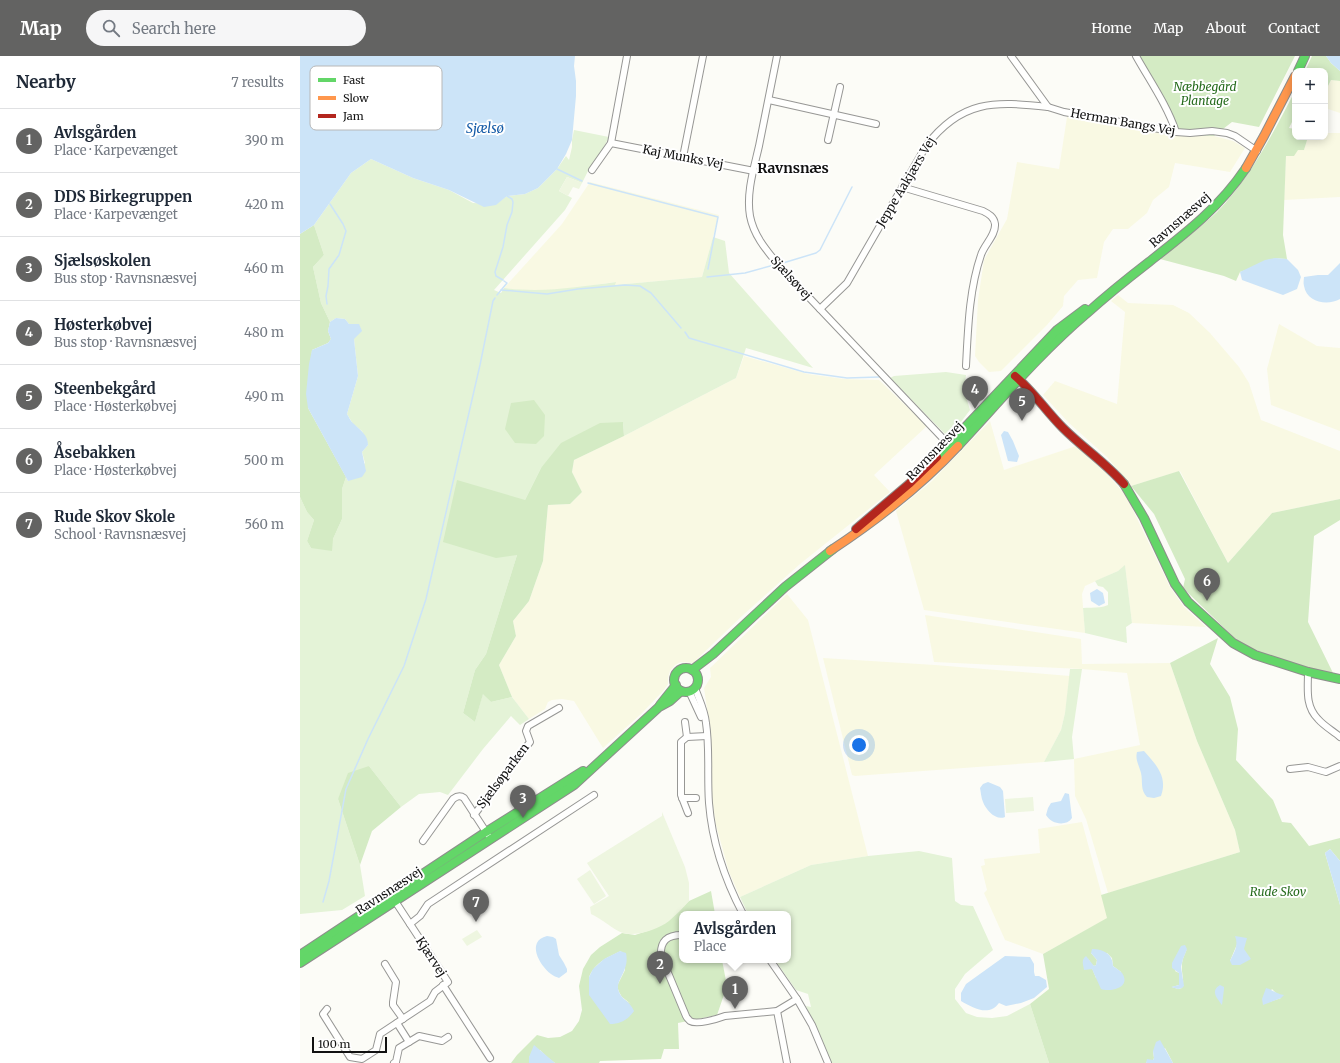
<!DOCTYPE html>
<html lang="en">
<head>
<meta charset="utf-8">
<style>
  body { margin:0; font-family:Merriweather,serif; background:#f6f6f7; color:#1f2937 }
  .controls { position:absolute; right:12px; top:12px; display:grid; overflow:hidden; border-radius:8px; box-shadow:0 2px 10px #0003 }
  .controls button { width:36px; height:36px; display:grid; place-items:center; padding:0; border:0; border-bottom:1px solid #e0e1e3; background:#fff; color:#1f2937; font:20px sans-serif }
  .scale { position:absolute; left:12px; bottom:10px; width:75px; box-sizing:border-box; padding-left:4px; border:2px solid #111; border-top:0; font-size:11px; line-height:14px; white-space:nowrap; color:#111; -webkit-text-stroke:3px #fff; paint-order:stroke }
  .you { position:absolute; left:559px; top:689px; width:14px; height:14px; margin:-10px; border:3px solid #fff; border-radius:50%; background:#1a73e8; box-shadow:0 0 0 6px #1a73e833 }
  .badge { display:grid; place-items:center; width:26px; height:26px; border-radius:50%; background:#636362; color:#fff; font-size:13px; font-weight:700 }
  .pin { position:absolute; translate:-50% -33px; filter:drop-shadow(0 1px 2px #0008) }
  .pin::after { content:''; position:absolute; top:21px; width:14px; height:12px; background:inherit; clip-path:polygon(0 0,100% 0,50% 100%) }
  .popup { position:absolute; left:379px; top:855px; width:112px; height:52px; box-sizing:border-box; display:grid; place-content:center; border-radius:8px; background:#fff; filter:drop-shadow(0 1px 3px #0005); font-size:13px; white-space:nowrap; color:#747a83 }
  .popup b { font-size:15px; color:#1f2937 }
  .popup::after { content:''; position:absolute; left:50%; top:100%; margin-left:-8px; border:8px solid transparent; border-top-color:#fff }
  .list { margin:0; padding:0; list-style:none }
  h2 { display:flex; justify-content:space-between; align-items:center; height:52px; margin:0; padding:0 16px; font-size:17px }
  h2 small { font-size:13px; font-weight:400; color:#747a83 }
  .list li { display:grid; grid-template-columns:26px 1fr auto; gap:12px; align-items:center; box-sizing:border-box; height:64px; padding:0 16px; border-top:1px solid #e0e1e3 }
  .list b { display:block; font-size:15px; white-space:nowrap }
  .list p { margin:0; font-size:13px; white-space:nowrap; color:#747a83 }
  .list em { font-size:13px; font-style:normal; color:#747a83 }
  .icon { flex:none; width:22px; height:22px; fill:none; stroke:currentColor; stroke-width:2; stroke-linecap:round; stroke-linejoin:round }
  .map { position:relative; flex:none; width:1040px; height:1007px; overflow:hidden }
  header { display:flex; align-items:center; gap:24px; box-sizing:border-box; height:56px; padding:0 20px; background:#636362; color:#fff }
  header strong { font-size:19px }
  nav { display:flex; gap:22px; margin-inline-start:auto; font-size:14px }
  .search { width:280px; height:36px; background:#f6f6f7; display:flex; align-items:center; gap:10px; box-sizing:border-box; padding:0 14px; border-radius:22px; color:#747a83; font-size:15px }
  main { display:flex }
  aside { flex:1; background:#fff }
  .map>svg:first-child { display:block }
</style>
</head>
<body>
<header>
<strong>Map</strong>
<div class="search"><svg class="icon" aria-label="search" viewBox="0 0 24 24"><circle cx="10" cy="10" r="6"/><path d="M15 15l6 6"/></svg>Search here</div>
<nav><a>Home</a><a>Map</a><a>About</a><a>Contact</a></nav>
</header>
<main>
<aside>
<h2>Nearby<small>7 results</small></h2>
<ul class="list">
<li><span class="badge">1</span><div><b>Avlsgården</b><p>Place · Karpevænget</p></div><em>390 m</em></li>
<li><span class="badge">2</span><div><b>DDS Birkegruppen</b><p>Place · Karpevænget</p></div><em>420 m</em></li>
<li><span class="badge">3</span><div><b>Sjælsøskolen</b><p>Bus stop · Ravnsnæsvej</p></div><em>460 m</em></li>
<li><span class="badge">4</span><div><b>Høsterkøbvej</b><p>Bus stop · Ravnsnæsvej</p></div><em>480 m</em></li>
<li><span class="badge">5</span><div><b>Steenbekgård</b><p>Place · Høsterkøbvej</p></div><em>490 m</em></li>
<li><span class="badge">6</span><div><b>Åsebakken</b><p>Place · Høsterkøbvej</p></div><em>500 m</em></li>
<li><span class="badge">7</span><div><b>Rude Skov Skole</b><p>School · Ravnsnæsvej</p></div><em>560 m</em></li>
</ul>
</aside>
<div class="map">
<svg width="1040" height="1007" viewBox="0 0 1040 1007">
  <rect width="100%" height="100%" fill="#fcfcf7"/>
  <g fill="#f9f9e3">
    <polygon points="1031,24 1040,25 1040,57 1025,52 1025,36"/>
    <polygon points="767,61 876,78 914,80 933,85 945,92 930,116 875,107 869,131 853,144 847,157 828,173 813,173 804,186 797,222 778,224 764,240 763,250 747,269 701,315 689,316 679,306 675,300 678,244 684,204 707,163 717,106 759,113"/>
    <polygon points="1025,77 1040,77 1040,141 984,144 986,100 998,94 1004,94 1008,81 1025,81"/>
    <polygon points="290,126 419,159 402,221 315,229 315,226 260,234 218,234 204,232 262,168"/>
    <polygon points="818,239 828,247 873,249 889,257 910,277 939,311 949,327 961,364 1040,395 1040,443 972,457 928,507 880,415 831,430 807,401 769,367 743,339 755,325 817,348 825,256 811,245"/>
    <polygon points="979,268 1017,290 1040,292 1040,375 971,349 967,313"/>
    <polygon points="444,300 508,318 544,323 579,324 627,370 574,419 590,436 500,508 442,560 393,607 381,606 375,609 370,615 368,622 368,628 364,634 341,658 303,692 274,645 262,643 252,644 248,646 245,653 229,663 212,641 199,609 216,580 213,565 229,545 243,505 248,449 270,448 282,436 272,416 274,404 324,380 436,322"/>
    <polygon points="690,365 704,414 776,390 806,417 822,435 831,450 870,531 884,551 906,571 832,567 825,510 818,515 785,530 782,538 785,577 624,554 596,455 632,425"/>
    <polygon points="487,538 508,564 568,800 511,809 440,841 429,816 416,769 411,737 410,673 404,632 411,621 410,612"/>
    <polygon points="625,559 781,583 782,608 870,607 897,685 935,774 940,796 808,837 786,763 775,740 774,703 840,689 827,617 782,613 634,606"/>
    <polygon points="523,602 635,609 770,620 765,657 761,674 744,706 555,720 552,719"/>
    <polygon points="782,766 808,862 743,898 705,884 684,837 687,834 681,810 685,809 684,803 740,797 738,773"/>
  </g>
  <g fill="#e4f3d7">
    <path d="M274,74L309,81L302,95L289,113L282,127L267,121L259,135L272,142L265,154L194,234L201,237L204,232C243,237 278,231 316,226L315,229L402,221L413,181L425,185L429,217L513,312L446,292L436,322L324,380L323,366L241,412L225,444L217,499L186,598L175,614L163,657L175,666L183,637L191,646L212,641L229,663L220,669L211,660L183,693L148,739L140,736L119,738L101,751L69,710L38,743L60,809L65,840L42,854L0,858V441L7,456L14,464L7,485L11,492L33,483L42,463V433L46,421L48,425L65,407L62,396L68,389L62,375L53,368L47,358L58,320L54,283L49,268L45,263L36,262L30,266L21,247L13,211L24,199L14,169L51,117L71,103L113,122L149,134L173,147L196,148L207,140L225,138L238,132L257,113L266,100L269,104L272,91V84Z"/>
    <polygon points="646,316 666,319 664,334 670,354 654,375 647,380 590,322 594,320"/>
    <path d="M825,509L832,567L826,571L827,587L785,577L783,552C791,551 800,553 808,549V536L803,531L798,530L795,525L818,515Z"/>
    <polygon points="770,613 782,613 772,681 774,703 744,706 761,674 765,657"/>
    <polygon points="619,795 652,802 655,845 661,849 673,850 693,894 665,918 655,933 655,943 666,957 677,961 692,962 707,960 730,948 749,1007 531,1007 506,950 511,951 508,938 496,934 475,904 488,904 488,858 448,858 440,841 511,809 568,800"/>
  </g>
  <g fill="#d4ebc4" fill-rule="evenodd">
    <polygon points="838,0 995,0 959,71 932,66 914,80 876,78"/>
    <polygon points="1012,0 1026,0 1031,7 1040,15 1040,25 1031,24 1025,36 1025,15 1005,15"/>
    <path d="M995,35V60L989,72L995,73V81H1008L1004,94H998L994,100H986L983,179L987,203C964,200 960,210 940,216L936,225L924,220L860,203C879,187 899,173 917,156C951,121 973,77 995,35Z"/>
    <polygon points="14,169 24,199 13,211 21,247 30,266 28,275 31,283 28,287 12,294 8,352 46,421 42,433 42,463 33,483 32,495 11,492 7,485 14,464 7,456 0,441 0,178"/>
    <polygon points="234,344 245,359 244,380 236,388 215,387 205,373 211,347"/>
    <polygon points="323,366 324,380 274,404 272,416 282,436 270,448 248,449 243,505 229,545 213,565 216,580 199,609 212,641 191,646 183,638 175,666 163,657 175,614 186,598 217,499 196,502 143,486 157,424 225,444 241,412 261,387 300,367"/>
    <polygon points="879,415 928,507 972,457 1040,443 1040,464 1014,480 1008,566 1034,619 947,594 883,532 885,523 854,458 831,430"/>
    <path d="M918,582L910,608L930,641L938,673L936,704L973,744L982,766L991,767L1009,790L1040,782V805L1030,793L1025,797L1040,849V1007H873L865,992L853,995L854,1002L853,1004L846,1006V1007H749L730,948L749,933L743,898L807,862L801,839L940,796L935,774L897,685L870,607ZM938,886L946,898L930,905ZM887,893C885,898 882,903 882,909C881,918 885,923 882,932L878,933L872,931L879,929V917L875,915ZM791,897H807L812,902L813,910L821,916L796,922L788,902L791,908L794,910L796,909L797,904ZM972,933L981,942L963,948Z"/>
    <polygon points="69,710 101,751 72,775 60,809 38,743 48,717"/>
    <path d="M411,835L415,858H382V904H422L427,930L417,959L378,967L379,993H364L361,1003L300,1005L299,1007H255L247,1001L240,994L229,1001V1007H211L217,999L237,979L248,982L260,981L272,975L279,965L282,954L279,930L283,913L291,899L300,891L322,877L335,879L350,874L368,865L389,845ZM321,895L325,914L317,930L319,936L322,941L331,948L289,921C296,906 306,902 321,895Z"/>
  </g>
  <g fill="#eef6e0">
    <polygon points="267,121 282,127 279,133 273,131 268,140 259,135"/>
    <polygon points="733,741 734,755 706,757 705,743"/>
    <path d="M362,756L385,811L389,827V845C383,852 376,859 369,865C359,873 336,881 323,877C315,875 301,862 291,858L290,851L309,840L287,807L362,760Z"/>
    <polygon points="290,814 306,840 294,848 277,823"/>
    <polygon points="177,874 182,881 167,890 162,883"/>
  </g>
  <g fill="#cce4f8">
    <polygon points="0,0 275,0 274,10 276,25 276,40 272,84 266,98 257,113 238,132 225,138 207,140 196,149 184,151 149,134 113,122 71,103 51,117 14,169 0,178"/>
    <polygon points="1026,0 1040,0 1040,15 1031,7"/>
    <polygon points="975,202 987,203 998,214 1001,221 997,233 983,239 942,224 940,216 965,204"/>
    <path d="M1040,207V243C1028,250 1007,247 1004,230C1003,227 1004,223 1004,221L1018,219H1028Z"/>
    <path d="M36,262L45,263L49,268H59L62,275L54,283L58,320L47,358C49,361 51,366 54,368C61,375 68,379 68,389L62,396L66,415L62,421L48,425L8,352L6,338L9,308L12,294L28,287L31,283L28,275L30,266Z"/>
    <polygon points="704,375 708,376 713,385 719,400 717,406 708,405 701,379"/>
    <polygon points="797,533 803,537 805,547 799,550 791,545 790,537"/>
    <path d="M844,695C856,709 868,720 861,740L854,742L847,741C840,734 843,726 841,717C839,709 835,704 837,696Z"/>
    <path d="M688,726L700,731L703,735L705,761C696,765 686,754 683,746C681,741 681,737 680,732L683,728Z"/>
    <path d="M765,737L769,738L772,762C766,771 751,768 746,759L748,752L751,747L761,745Z"/>
    <polygon points="1030,793 1040,805 1040,849 1025,797"/>
    <path d="M247,880L253,881L256,883L259,899L264,907L267,913V916L259,922C257,921 253,920 251,918C239,909 226,885 247,880Z"/>
    <path d="M935,880L947,882L944,893L951,903L940,909H932L930,905C934,896 939,890 935,880Z"/>
    <polygon points="885,889 887,893 883,903 881,911 884,930 882,932 878,933 871,931 879,929 879,917 872,912 872,907 881,890"/>
    <path d="M792,893C803,893 813,898 813,910C817,913 823,916 824,921C828,933 808,936 801,933L792,913L784,914C783,908 781,904 786,900L794,910L796,909L797,904L791,897Z"/>
    <path d="M320,895L326,897C327,902 327,907 325,912C323,920 315,928 319,936C322,944 330,945 334,955C328,964 320,968 310,968L289,939V921L293,913L304,903Z"/>
    <path d="M705,900L730,901L734,908V916L735,920H739L746,924L747,931L734,942L721,947L706,950L699,947C689,961 673,952 661,945V937L666,928Z"/>
    <path d="M920,929L924,931V933L922,949C917,942 910,935 920,929Z"/>
    <path d="M966,932C973,934 977,938 984,939L981,942L963,949L962,943Z"/>
    <polygon points="860,984 873,1007 846,1007 847,1003 853,1004 854,1002 853,995 856,986"/>
    <polygon points="234,989 255,1007 229,1007 229,1001"/>
  </g>
  <g fill="none" stroke-linecap="round" stroke-linejoin="round">
    <g stroke="#cce4f8" stroke-width="1.5">
      <polyline points="257,113 282,125"/>
      <polyline points="288,127 418,161 408,213"/>
      <polyline points="483,207 516,197 520,194 552,131"/>
      <polyline points="407,221 445,217 474,209"/>
      <polyline points="203,224 196,220 195,216 203,191 207,169 212,156 213,146 212,143 207,140"/>
      <polyline points="201,234 247,238 278,233 325,229 340,230 351,237 381,272"/>
      <polyline points="197,239 207,227 204,225"/>
      <polyline points="27,248 26,240 28,230 29,213 39,199 46,175 43,168 30,148"/>
      <polyline points="385,276 389,282 504,316 547,322 579,321"/>
      <polyline points="23,846 29,825 46,733 68,683 104,610 126,543 180,309 193,245 195,242"/>
    </g>
    <defs>
      <g id="street">
        <path d="M477,0C471,30 465,60 459,90C454,112 446,137 450,160C454,181 468,196 481,212L651,391"/>
        <polyline points="711,0 748,51 764,56 876,76 890,77 912,75 927,77 935,80 957,95"/>
        <path d="M836,0C850,25 867,49 876,76"/>
        <polyline points="469,44 576,68"/>
        <polyline points="528,84 540,31"/>
        <polyline points="311,87 454,115"/>
        <polyline points="383,101 403,0"/>
        <polyline points="292,114 311,87 327,0"/>
        <path d="M602,131L683,155C689,158 694,161 695,168C696,179 684,189 681,199C669,234 668,273 666,310"/>
        <path d="M520,253L547,227L626,90C661,44 694,45 748,51"/>
        <path d="M1008,616C1008,633 1005,650 1018,663C1024,670 1033,675 1040,681"/>
        <path d="M395,632C399,643 405,655 406,667C410,693 407,720 409,747C412,785 425,824 443,858"/>
        <polyline points="389,635 401,661"/>
        <polyline points="385,666 387,681"/>
        <polyline points="990,713 1008,711 1026,716 1040,710"/>
        <polyline points="382,742 396,742"/>
        <polyline points="388,757 381,739 381,686 387,681 407,680"/>
        <polyline points="174,759 230,686 226,675 228,670 259,652"/>
        <path d="M123,785L153,743C157,740 160,739 164,742L188,779"/>
        <polyline points="110,868 120,860 128,848 294,739"/>
        <path d="M382,879C367,879 360,885 361,900L386,960C386,961 389,964 390,965C397,969 417,963 425,960L477,955L497,943"/>
        <polyline points="470,904 497,943 512,969 528,1007"/>
        <polyline points="85,908 96,926 93,946 93,949 103,963"/>
        <polyline points="143,929 190,1002"/>
        <polyline points="27,953 23,958 50,1001 62,1003 76,994 80,978 130,945 135,936 148,926 93,842"/>
        <polyline points="477,955 487,1007"/>
        <polyline points="97,967 109,986"/>
        <polyline points="94,1007 96,1006 99,992 119,980 142,985 148,981"/>
      </g>
      <g id="fast">
        <polyline points="998,15 1005,0"/>
        <path d="M658,390C700,345 739,298 786,258C806,240 827,223 849,206C886,177 920,151 946,112"/>
        <polyline points="637,401 757,274 785,253"/>
        <polyline points="824,428 844,462 875,528 888,546 933,587 955,599 1008,616 1040,623"/>
        <circle cx="386" cy="624" r="12"/>
        <polyline points="392,614 413,598 485,531 533,493"/>
        <polyline points="360,649 376,629"/>
        <polyline points="0,899 186,776 283,715"/>
        <polyline points="0,907 274,729 359,651 370,645 381,635"/>
      </g>
      <g id="slow">
        <polyline points="946,112 964,80 995,20"/>
        <path d="M530,495C577,464 619,432 658,390"/>
      </g>
      <g id="jam">
        <path d="M715,320C733,335 746,355 763,372C783,392 806,407 824,428"/>
        <polyline points="556,473 609,428 637,401"/>
      </g>
    </defs>
    <use href="#street" stroke="#979795" stroke-width="8"/>
    <use href="#fast" stroke="#8d8d8b" stroke-width="10"/>
    <use href="#slow" stroke="#8d8d8b" stroke-width="10"/>
    <use href="#jam" stroke="#8d8d8b" stroke-width="10"/>
    <use href="#street" stroke="#fffffe" stroke-width="6"/>
    <use href="#fast" stroke="#63d668" stroke-width="8"/>
    <use href="#slow" stroke="#ff974d" stroke-width="8"/>
    <use href="#jam" stroke="#b3261e" stroke-width="8"/>
  </g>
  <g text-anchor="middle" stroke-width="4" stroke-linejoin="round" paint-order="stroke">
    <g font-size="12" font-style="italic" fill="#276c1e" stroke="#fff">
      <text x="905" y="35">Næbbegård<tspan x="905" dy="14">Plantage</tspan></text>
      <text x="978" y="840">Rude Skov</text>
    </g>
    <g font-size="12" fill="#111" stroke="#fff">
      <text transform="translate(823 66) rotate(10)" y="4">Herman Bangs Vej</text>
      <text transform="translate(383 101) rotate(11)" y="4">Kaj Munks Vej</text>
      <text transform="translate(606 126) rotate(-59)" y="4">Jeppe Aakjærs Vej</text>
      <text transform="translate(880 164) rotate(-41)" y="4">Ravnsnæsvej</text>
      <text transform="translate(491 222) rotate(48)" y="4">Sjælsøvej</text>
      <text transform="translate(635 395) rotate(-46)" y="4">Ravnsnæsvej</text>
      <text transform="translate(203 720) rotate(-53)" y="4">Sjælsøparken</text>
      <text transform="translate(89 835) rotate(-33)" y="4">Ravnsnæsvej</text>
      <text transform="translate(131 901) rotate(57)" y="4">Kjærvej</text>
    </g>
    <g font-size="13" font-style="italic" fill="#155ba7" stroke="#fff">
      <text x="185" y="77">Sjælsø</text>
    </g>
    <g font-size="14" font-weight="bold" fill="#111" stroke="#fff">
      <text x="493" y="117">Ravnsnæs</text>
    </g>
  </g>
  <rect x="10" y="10" width="132" height="64" rx="6" fill="#fff" stroke="#b8b8b8" stroke-width="1"/>
  <rect x="18" y="22" width="18" height="4" fill="#63d668"/>
  <rect x="18" y="40" width="18" height="4" fill="#ff974d"/>
  <rect x="18" y="58" width="18" height="4" fill="#b3261e"/>
  <g font-size="11" fill="#111">
    <text x="43" y="28">Fast</text>
    <text x="43" y="46">Slow</text>
    <text x="43" y="64">Jam</text>
  </g>
</svg>
<div class="controls">
<button>+</button>
<button>−</button>
</div>
<div class="scale">100 m</div>
<div class="you"></div>
<div class="pin badge" style="left:435px;top:953px">1</div>
<div class="popup"><b>Avlsgården</b>Place</div>
<div class="pin badge" style="left:360px;top:928px">2</div>
<div class="pin badge" style="left:223px;top:762px">3</div>
<div class="pin badge" style="left:675px;top:353px">4</div>
<div class="pin badge" style="left:722px;top:365px">5</div>
<div class="pin badge" style="left:907px;top:545px">6</div>
<div class="pin badge" style="left:176px;top:866px">7</div>
</div>
</main>
</body>
</html>
